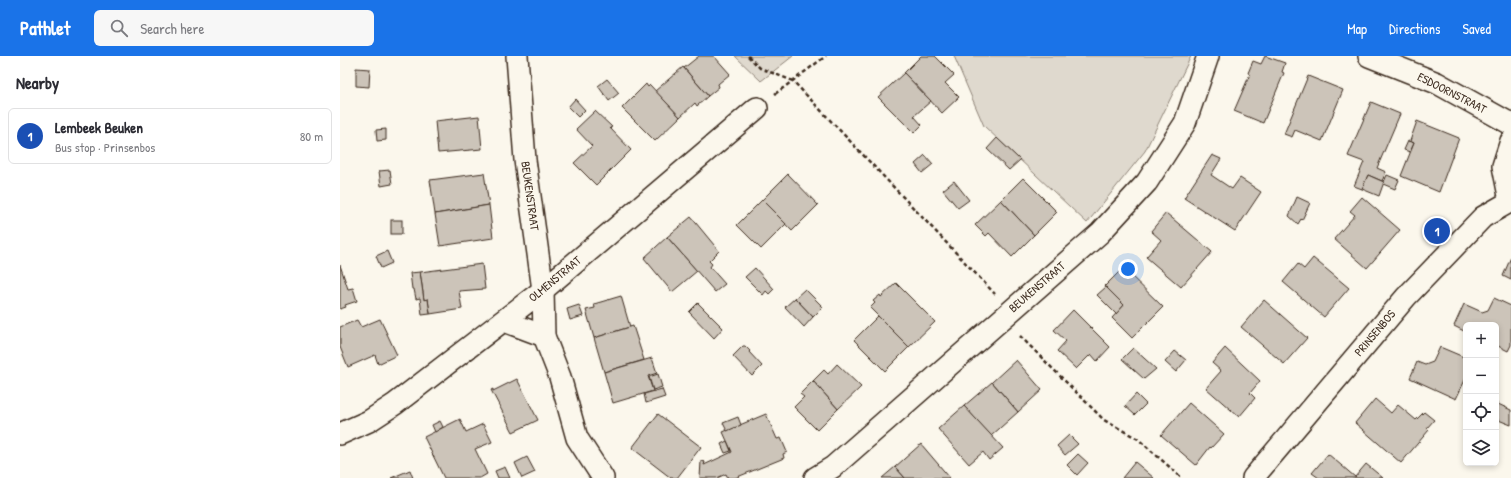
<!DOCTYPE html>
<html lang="en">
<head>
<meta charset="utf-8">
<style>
  body { margin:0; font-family:"Patrick Hand",sans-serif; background:#f7f7f7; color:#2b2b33 }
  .controls { position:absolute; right:12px; bottom:12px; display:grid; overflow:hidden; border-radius:6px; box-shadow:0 2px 6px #0003 }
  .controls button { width:36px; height:36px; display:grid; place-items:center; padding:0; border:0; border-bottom:1px solid #e1e1e2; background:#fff; color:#2b2b33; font:20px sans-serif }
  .you { position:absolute; left:788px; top:213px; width:14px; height:14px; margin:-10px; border:3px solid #fff; border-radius:50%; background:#1a73e8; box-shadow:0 0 0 6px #1a73e833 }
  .badge { display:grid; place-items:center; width:26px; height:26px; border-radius:50%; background:#1a73e8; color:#fff; font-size:13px; font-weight:700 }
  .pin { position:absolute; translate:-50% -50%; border:2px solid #fff; box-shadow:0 1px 4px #0006 }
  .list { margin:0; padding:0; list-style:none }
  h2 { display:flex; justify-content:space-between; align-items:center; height:52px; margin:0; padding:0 16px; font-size:17px }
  h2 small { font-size:13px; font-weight:400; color:#7c7c81 }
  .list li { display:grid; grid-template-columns:26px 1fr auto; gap:12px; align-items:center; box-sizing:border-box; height:56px; margin:0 8px 8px; padding:0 8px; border:1px solid #e1e1e2; border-radius:6px }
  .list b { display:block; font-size:15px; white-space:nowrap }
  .list p { margin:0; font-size:13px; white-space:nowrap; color:#7c7c81 }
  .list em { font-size:13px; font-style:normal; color:#7c7c81 }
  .icon { flex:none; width:22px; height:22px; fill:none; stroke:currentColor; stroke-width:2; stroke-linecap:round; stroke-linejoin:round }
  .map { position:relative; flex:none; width:1171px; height:422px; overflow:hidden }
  header { display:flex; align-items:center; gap:24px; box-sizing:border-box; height:56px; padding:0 20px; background:#1a73e8; color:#fff }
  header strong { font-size:19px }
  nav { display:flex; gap:22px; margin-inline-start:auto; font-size:14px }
  .search { width:280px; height:36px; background:#f7f7f7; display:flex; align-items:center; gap:10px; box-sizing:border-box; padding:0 14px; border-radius:6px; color:#7c7c81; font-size:15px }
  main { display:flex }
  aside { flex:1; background:#fff }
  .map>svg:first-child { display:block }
</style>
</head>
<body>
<header>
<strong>Pathlet</strong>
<div class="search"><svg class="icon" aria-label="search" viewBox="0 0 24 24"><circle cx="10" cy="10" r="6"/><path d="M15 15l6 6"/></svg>Search here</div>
<nav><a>Map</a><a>Directions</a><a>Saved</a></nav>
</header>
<main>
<aside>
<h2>Nearby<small></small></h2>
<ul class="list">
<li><span class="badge" style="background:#1a4fb4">1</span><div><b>Lembeek Beuken</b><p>Bus stop · Prinsenbos</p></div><em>80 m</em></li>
</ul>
</aside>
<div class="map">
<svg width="1171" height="422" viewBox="0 0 1171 422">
  <rect width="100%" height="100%" fill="#fbf7ec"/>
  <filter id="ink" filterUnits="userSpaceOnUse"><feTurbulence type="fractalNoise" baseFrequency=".025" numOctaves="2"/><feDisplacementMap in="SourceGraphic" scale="8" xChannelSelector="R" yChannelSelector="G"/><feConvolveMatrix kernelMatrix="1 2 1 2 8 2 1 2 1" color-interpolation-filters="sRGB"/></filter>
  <g filter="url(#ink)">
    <g fill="#dfd9ce" stroke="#8d8276">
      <polygon points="395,0 453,0 421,25"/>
      <polygon points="614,0 851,0 805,95 747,167 644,70"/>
    </g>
    <g fill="#ccc4b9" stroke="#3b2a1e">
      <polygon points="359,0 374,0 390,18 378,28 379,31 368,40 344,12"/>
      <polygon points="581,0 595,0 614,19 605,27 619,41 602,57 564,17"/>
      <polygon points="925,0 945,7 942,16 944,17 923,67 894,55 910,18 908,17 913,5 921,8"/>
      <polygon points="343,11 368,40 357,50 355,47 340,61 315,35"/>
      <polygon points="16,12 30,13 29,31 16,30"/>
      <polygon points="564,17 591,45 574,60 582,69 574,77 538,41"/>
      <polygon points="968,20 1003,34 982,85 955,74 952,81 944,78"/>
      <polygon points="267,23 279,37 269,45 258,30"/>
      <polygon points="306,28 308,31 310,29 340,61 315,85 282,52"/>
      <polygon points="235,43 245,54 238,61 228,51"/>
      <polygon points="1031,46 1060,58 1037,112 1046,116 1042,125 1028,119 1022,133 1014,130 1024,106 1008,100"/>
      <polygon points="255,55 272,71 270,72 291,94 256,129 234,107 252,90 236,73"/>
      <polygon points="139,60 142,93 98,97 95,65"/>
      <polygon points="1077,65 1119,82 1099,136 1061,120 1074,87 1070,85"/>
      <polygon points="46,73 46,84 37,85 36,74"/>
      <polygon points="657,82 680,104 669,114 647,93"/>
      <polygon points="1068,85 1074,87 1070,96 1064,94"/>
      <polygon points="585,99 593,108 582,117 575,108"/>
      <polygon points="872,99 881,103 871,119 892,133 900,122 921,136 895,175 844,142"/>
      <polygon points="50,114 52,128 41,130 39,115"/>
      <polygon points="144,117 149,149 95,158 90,124"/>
      <polygon points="448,118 478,149 452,175 422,144"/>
      <polygon points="1028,119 1044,126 1039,140 1022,133"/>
      <polygon points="1047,119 1059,124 1055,133 1043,128"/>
      <polygon points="683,122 717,156 694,179 661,144"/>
      <polygon points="614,125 629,144 618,152 603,134"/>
      <polygon points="957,141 970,147 962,164 961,163 958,168 949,160"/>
      <polygon points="1022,141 1060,174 1027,212 994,183 1015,159 1010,155"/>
      <polygon points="422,144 446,168 421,193 397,169"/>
      <polygon points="661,144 694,179 672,201 649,177 646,180 635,169"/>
      <polygon points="149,149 153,182 100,190 95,158"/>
      <polygon points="826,157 872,196 841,231 806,201 821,184 811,175"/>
      <polygon points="351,161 379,195 369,205 372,208 370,211 385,228 375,236 327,181"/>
      <rect x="51" y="164" width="11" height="14"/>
      <polygon points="327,181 357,215 332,236 304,202"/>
      <polygon points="47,195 52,207 41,212 36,200"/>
      <polygon points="1171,201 1171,224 1163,220"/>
      <polygon points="973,202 1009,232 984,261 943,226 958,208 964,213"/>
      <polygon points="142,208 145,233 119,235 122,253 90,258 88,243 84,244 80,216"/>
      <polygon points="0,209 8,233 13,232 17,245 5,249 6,251 0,253"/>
      <polygon points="415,212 434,233 429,238 426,235 423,239 405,221"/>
      <polygon points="783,212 823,251 792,282 772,262 784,249 765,230"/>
      <polygon points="80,216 84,244 88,243 90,258 82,259 80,242 76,243 74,233 72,233 70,217"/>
      <polygon points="556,227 595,266 569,291 530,252 535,247 533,245 540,239 541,241"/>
      <polygon points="766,231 784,249 776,258 757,239"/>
      <polygon points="465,233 483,251 473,261 455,242"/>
      <polygon points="281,240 290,271 254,282 246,254 255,252 254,248"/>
      <polygon points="455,242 473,261 464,271 445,251"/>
      <polygon points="1154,242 1171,250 1171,289 1168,295 1156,289 1156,269 1126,269 1126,276 1114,270 1124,248 1142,256 1148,254"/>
      <polygon points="924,244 967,282 944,308 901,271"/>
      <polygon points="358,247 383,272 374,282 349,256"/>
      <polygon points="239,249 243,260 230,264 227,253"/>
      <polygon points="733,254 770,291 757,305 751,298 736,313 717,295 726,285 714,274"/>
      <polygon points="538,260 569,291 545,315 514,284"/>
      <polygon points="40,263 57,299 38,308 35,299 8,311 0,291 0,271 17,264 21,271"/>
      <polygon points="293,270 304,304 264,316 254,282"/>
      <polygon points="403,290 405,290 410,295 409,296 422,310 412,320 393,300"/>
      <polygon points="1100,291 1126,302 1126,322 1116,343 1070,322 1077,306 1085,309 1093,306"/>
      <polygon points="793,292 816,313 804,323 782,303"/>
      <polygon points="885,292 920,325 910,337 915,342 899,361 866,332 881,315 872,307"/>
      <polygon points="835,295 846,304 836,316 825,306"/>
      <polygon points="312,302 317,317 308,320 313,335 273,347 264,316"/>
      <polygon points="676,304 702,334 678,356 652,326"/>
      <polygon points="497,308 521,331 498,353 473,325 484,314 488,318"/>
      <polygon points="318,318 322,331 313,334 309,321"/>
      <polygon points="177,323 198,364 173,376 151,334 153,333 153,335"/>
      <polygon points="473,325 498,353 477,374 454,351 464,341 460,338"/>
      <polygon points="652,326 678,356 651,380 624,350"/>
      <polygon points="322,333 325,341 306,347 304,338"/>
      <polygon points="796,338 806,348 795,359 785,350"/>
      <polygon points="1035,343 1051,357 1058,349 1076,364 1084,356 1094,364 1087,372 1089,374 1061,407 1015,367"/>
      <polygon points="849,347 884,378 871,392 870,391 856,409 821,379"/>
      <polygon points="1156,347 1171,354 1171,369 1156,363"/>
      <polygon points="624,350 663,392 649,404 643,396 629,408 598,373"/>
      <polygon points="318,358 361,391 337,422 331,422 292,392"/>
      <polygon points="426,358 437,383 441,382 447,396 443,398 444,402 395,422 388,422 386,418 377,422 360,422 361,405 365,406 364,409 392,396 383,376"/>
      <polygon points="398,361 401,369 387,375 383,367"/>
      <polygon points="120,363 126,376 143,368 152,386 135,393 147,418 140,422 104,422 84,381"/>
      <polygon points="100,365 103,371 95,376 92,369"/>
      <polygon points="729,379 738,388 725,399 717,390"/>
      <polygon points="387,385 391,395 385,397 381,388"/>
      <polygon points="581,388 604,415 610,422 565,422 555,411"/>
      <polygon points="738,398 748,407 737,419 727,409"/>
      <polygon points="988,398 1015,421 1026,408 1043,422 979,422 972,417"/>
      <polygon points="187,401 195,416 182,422 175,407"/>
      <polygon points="795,406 814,422 782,422"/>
      <polygon points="165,411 170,422 158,422 155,415"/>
      <polygon points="555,411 565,422 542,422"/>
      <polygon points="70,414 73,422 51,422"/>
    </g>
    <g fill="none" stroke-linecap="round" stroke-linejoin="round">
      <defs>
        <g id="minor">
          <polyline points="177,0 185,104 203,234 204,280 220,321 237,382 263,422"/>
          <polyline points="1029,0 1097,27 1171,68"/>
          <polyline points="1170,145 1163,110 1171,85"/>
          <polyline points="164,265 204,280"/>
          <polyline points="0,378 29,365 55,348 203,234 417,52"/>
          <polyline points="475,422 493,411 760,177 807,126 845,67 868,0"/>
          <polyline points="913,422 1066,241 1143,161 1171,145"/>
        </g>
      </defs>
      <use href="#minor" stroke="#3b2a1e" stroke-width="24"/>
      <g stroke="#3b2a1e" stroke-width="2.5" stroke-dasharray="4 3" stroke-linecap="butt">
        <polyline points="408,0 420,12 453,25 655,238"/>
        <polyline points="435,38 486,0"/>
        <polyline points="680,280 764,364 798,383 842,422"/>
      </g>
      <use href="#minor" stroke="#fbf7ec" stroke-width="21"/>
    </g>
  </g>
  <g text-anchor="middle" stroke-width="3" stroke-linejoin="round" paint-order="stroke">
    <g font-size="12" fill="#3b2a1e" stroke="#fbf7ec">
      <text transform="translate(1112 37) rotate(27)" y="4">ESDOORNSTRAAT</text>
      <text transform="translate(190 140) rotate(82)" y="4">BEUKENSTRAAT</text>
      <text transform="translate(215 223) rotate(-40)" y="4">OLMENSTRAAT</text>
      <text transform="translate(697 231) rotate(-41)" y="4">BEUKENSTRAAT</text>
      <text transform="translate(1035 277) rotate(-50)" y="4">PRINSENBOS</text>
    </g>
  </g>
</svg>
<div class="controls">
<button>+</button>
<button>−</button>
<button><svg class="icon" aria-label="locate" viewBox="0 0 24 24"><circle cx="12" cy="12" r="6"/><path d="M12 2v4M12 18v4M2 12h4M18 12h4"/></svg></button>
<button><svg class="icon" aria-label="layers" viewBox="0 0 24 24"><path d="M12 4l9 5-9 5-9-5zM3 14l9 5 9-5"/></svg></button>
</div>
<div class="you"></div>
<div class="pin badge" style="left:1097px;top:175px;background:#1a4fb4">1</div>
</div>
</main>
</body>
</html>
